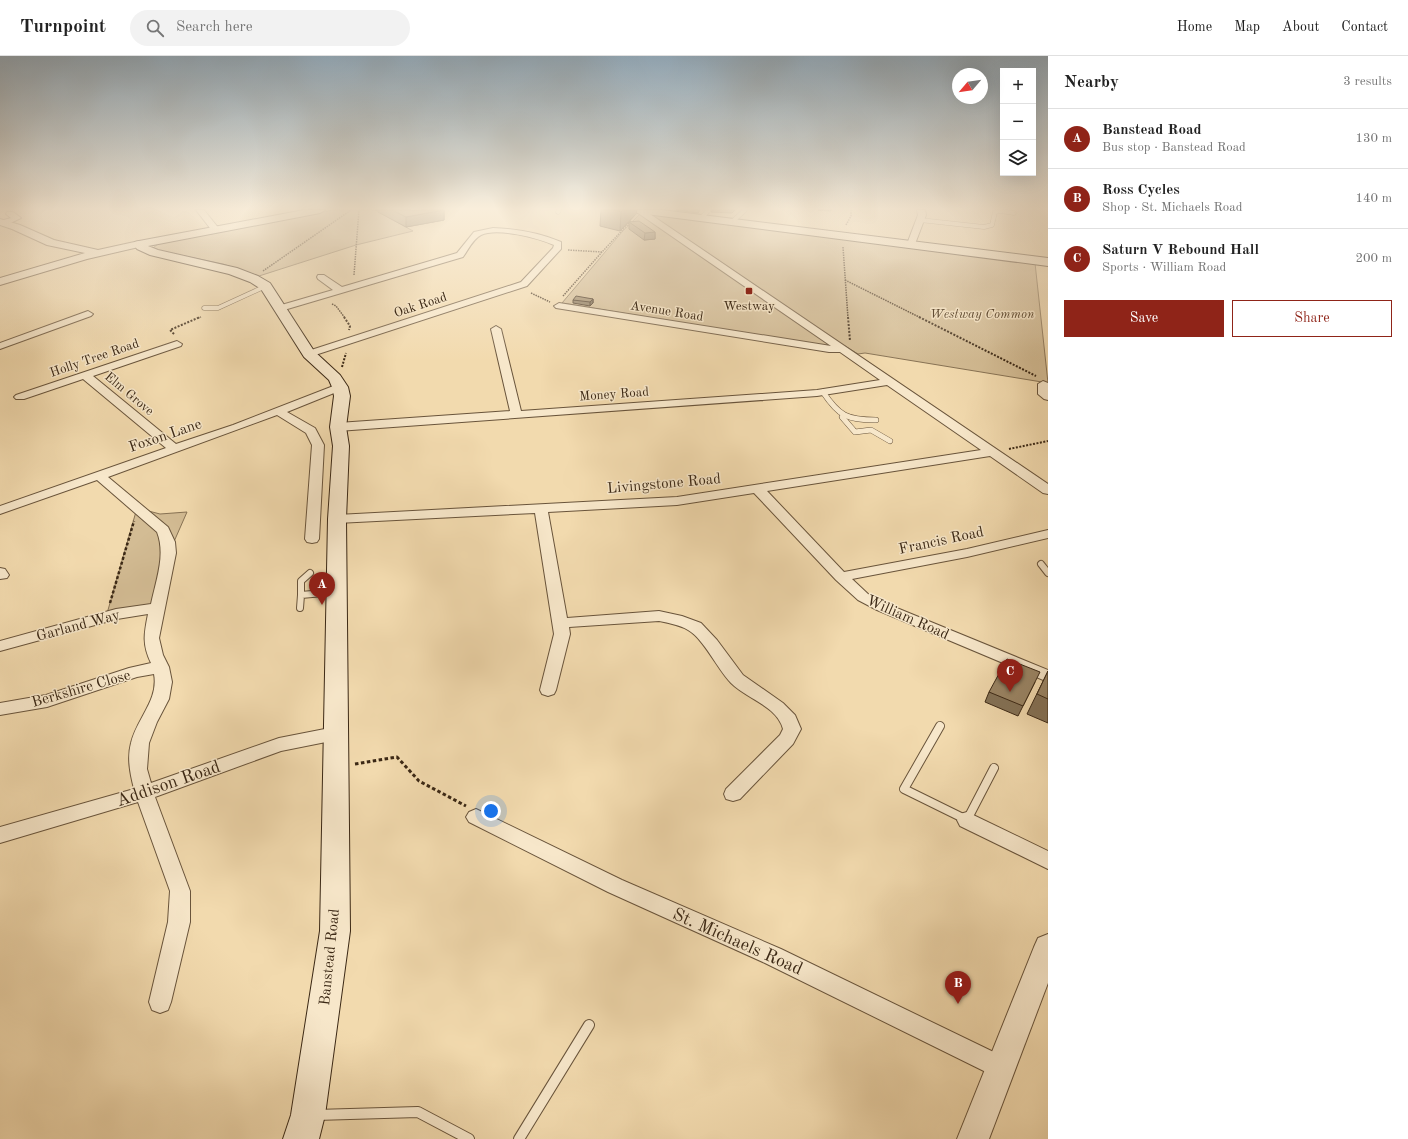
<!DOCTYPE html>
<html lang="en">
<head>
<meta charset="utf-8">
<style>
  body { margin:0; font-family:"Old Standard TT",serif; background:#f2f2f2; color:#222 }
  .controls { position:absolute; right:12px; top:12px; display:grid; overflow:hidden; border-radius:0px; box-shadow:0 4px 16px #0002 }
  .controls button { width:36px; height:36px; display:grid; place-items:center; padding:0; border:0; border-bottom:1px solid #e0e0e0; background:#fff; color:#222; font:20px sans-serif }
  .compass { position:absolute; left:952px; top:12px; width:36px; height:36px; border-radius:50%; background:#fff; box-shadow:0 4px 16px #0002; rotate:241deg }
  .you { position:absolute; left:491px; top:755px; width:14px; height:14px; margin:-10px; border:3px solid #fff; border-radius:50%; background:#1a73e8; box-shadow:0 0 0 6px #1a73e833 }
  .badge { display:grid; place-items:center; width:26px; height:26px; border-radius:50%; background:#8f2418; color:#fff; font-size:13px; font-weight:700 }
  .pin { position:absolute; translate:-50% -33px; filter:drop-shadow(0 1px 2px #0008) }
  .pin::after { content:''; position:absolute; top:21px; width:14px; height:12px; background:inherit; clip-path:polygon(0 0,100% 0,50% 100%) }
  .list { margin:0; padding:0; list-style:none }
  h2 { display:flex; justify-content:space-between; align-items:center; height:52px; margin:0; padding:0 16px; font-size:17px }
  h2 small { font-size:13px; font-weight:400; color:#767676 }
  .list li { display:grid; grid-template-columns:26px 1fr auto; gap:12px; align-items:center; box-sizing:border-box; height:60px; padding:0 16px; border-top:1px solid #e0e0e0 }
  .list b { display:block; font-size:15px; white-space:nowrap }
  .list p { margin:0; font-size:13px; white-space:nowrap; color:#767676 }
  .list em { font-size:13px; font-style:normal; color:#767676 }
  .actions { display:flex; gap:8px; padding:12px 16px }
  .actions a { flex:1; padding:9px 0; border:1px solid #8f2418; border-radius:0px; text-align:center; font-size:14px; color:#8f2418 }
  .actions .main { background:#8f2418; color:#fff }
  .icon { flex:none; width:22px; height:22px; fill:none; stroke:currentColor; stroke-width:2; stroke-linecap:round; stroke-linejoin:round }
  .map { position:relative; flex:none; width:1048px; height:1083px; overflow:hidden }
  header { display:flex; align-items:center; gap:24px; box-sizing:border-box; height:56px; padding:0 20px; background:#fff; border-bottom:1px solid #e0e0e0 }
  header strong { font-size:19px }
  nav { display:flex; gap:22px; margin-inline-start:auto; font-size:14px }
  .search { width:280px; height:36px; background:#f2f2f2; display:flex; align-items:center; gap:10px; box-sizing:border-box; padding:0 14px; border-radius:22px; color:#767676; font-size:15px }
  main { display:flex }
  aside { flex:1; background:#fff }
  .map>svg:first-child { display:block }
</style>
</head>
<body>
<header>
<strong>Turnpoint</strong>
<div class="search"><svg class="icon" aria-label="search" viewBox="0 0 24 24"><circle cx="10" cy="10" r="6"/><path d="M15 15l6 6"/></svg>Search here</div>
<nav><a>Home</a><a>Map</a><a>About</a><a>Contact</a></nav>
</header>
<main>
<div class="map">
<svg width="1048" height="1083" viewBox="0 0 1048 1083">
  <rect width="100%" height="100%" fill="#f2daae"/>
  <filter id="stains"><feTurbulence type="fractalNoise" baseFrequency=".005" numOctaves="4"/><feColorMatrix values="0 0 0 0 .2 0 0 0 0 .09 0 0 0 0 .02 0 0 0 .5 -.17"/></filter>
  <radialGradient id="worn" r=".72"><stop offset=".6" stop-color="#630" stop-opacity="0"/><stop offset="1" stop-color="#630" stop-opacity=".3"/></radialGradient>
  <g fill="#d3bc94" stroke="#877254">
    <polygon points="333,154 375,154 413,175 356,189 259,220 223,208 156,194 153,192 158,188"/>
    <polygon points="649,157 1035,207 1048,327 1048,335 1048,327 865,297 858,298 845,290 829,291 562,247 622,176 640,158"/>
    <polygon points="137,452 160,458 187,456 169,497 157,552 106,561"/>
  </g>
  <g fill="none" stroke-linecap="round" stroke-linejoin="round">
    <defs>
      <g id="service-far4">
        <polyline points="558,156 559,154"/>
        <polyline points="701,162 709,154"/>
        <polyline points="920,164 984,171 992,169 995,156 1001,155 1014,157"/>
        <polyline points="733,165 745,154"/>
        <polyline points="204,252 218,252 266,230"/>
      </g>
      <g id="service-far3">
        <path d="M823,336C839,360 847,364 876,364"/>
        <polyline points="842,361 855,376 871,374 890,385"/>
      </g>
      <g id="service-far2">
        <polyline points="1041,508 1048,517"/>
        <polyline points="301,539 301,525 310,517"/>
        <polyline points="300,552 301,539 335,536"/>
      </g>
      <polyline id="service-far1" points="940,670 904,733 967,764 994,712"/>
      <g id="service">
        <polyline points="316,1059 418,1056 469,1083"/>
        <polyline points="519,1083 589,969"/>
      </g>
      <g id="minor">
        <polygon points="196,154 204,154 220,174 219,176 213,176"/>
        <path d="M638,154H644L1048,428V438L1043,437L990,400L767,435L844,516L967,493L1048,474V482L967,501L852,523L868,538L887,548L1048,614V626L877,554L858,544L836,524L754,437L677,449L548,456L567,562L659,555L682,560L701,567L717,584L743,619L783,647L795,659L801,673L793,688L740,743L733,745L726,743L724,738L726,733L780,679L783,673C777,650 747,643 731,627C718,614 704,583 688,574C680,569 669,567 659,565L569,571L570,578L556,634L554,638L548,640L542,638L540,634L554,578L535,457L337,467L332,466L330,463L332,460L337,459L677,441L981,394L887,329L817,340L338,375L334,373L332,371L334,369L338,367L510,355L491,273L496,270L501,273L521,355L817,334L880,324L840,296H829L556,252L554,250L559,247L831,290L638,157Z"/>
        <polygon points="917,154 925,154 926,159 915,188 911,190 907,188 918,159"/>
        <polygon points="7,156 13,156 21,162 6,169 0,169 0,165 11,162 6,158"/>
        <path d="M493,172C516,173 540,177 561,186V193L527,230L309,301L305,300L304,298L305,296L521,226L553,192L554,189C538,182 497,171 481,179C473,183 468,194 463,201L284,254H278L276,252L278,250L333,234L318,223L317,221L318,219H324L342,231L457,197L474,176Z"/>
        <polygon points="88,255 93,258 91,260 0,293 0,287"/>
        <path d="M177,285L182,288L181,290L93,320L176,388L233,369L336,329L340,328L345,331L344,333L287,356L315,372L324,389L319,483L317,486L312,487L307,486L305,483L312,389L306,377L277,359L108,421L168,471L175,486L176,497L159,582L163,599L169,611L172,626L169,643L157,666L149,687L147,713L151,727L279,682L335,671L341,673L344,678L341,683L281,695L155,741L190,835V866L171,946L168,954L160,957L152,954L149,946L168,866L170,835L138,746L0,787V771L134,733C130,717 127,702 131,687C137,662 159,644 154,618L137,621L47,651L0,659V647L46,639L129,612L151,607C142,588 144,578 148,558L117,563L0,595V585L116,553L151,548C156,524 166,499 157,476L97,424L0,458V450L166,392L83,323L24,343H16L14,341L16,339Z"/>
        <polygon points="1043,325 1048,327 1048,344 1044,343 1038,338 1038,328"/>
        <polygon points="0,512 5,513 9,519 7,522 0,523"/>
        <polygon points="476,753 622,824 781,893 1008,1003 1012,1011 1008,1019 1000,1023 992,1019 765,907 608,836 469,766 466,761 469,756"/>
        <polygon points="967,756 1048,795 1048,813 960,770 957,764 960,758"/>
      </g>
      <g id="tertiary">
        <polygon points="0,163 20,169 54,184 98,194 139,185 144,188 143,190 87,203 0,229 0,222 85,197 47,189 12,173 0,169"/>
        <polygon points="1048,878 1048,927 989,1083 957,1083 1034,891 1038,882"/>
      </g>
      <g id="secondary">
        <polygon points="304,154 325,154 320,157 148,190 158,194 237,212 258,220 270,227 314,295 340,319 348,331 350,340 346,371 349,390 346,463 350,875 325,1059 319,1083 283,1083 291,1059 320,875 328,463 333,390 330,371 334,340 332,331 329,324 304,301 261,233 250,226 229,218 150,199 137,193 133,188 135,186 139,185"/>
        <polygon points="633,154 662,154 1048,202 1048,210 638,157 634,156"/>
      </g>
    </defs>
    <use href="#service-far4" stroke="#69543b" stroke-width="5"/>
    <use href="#service-far3" stroke="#69543b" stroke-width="6"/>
    <use href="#service-far2" stroke="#69543b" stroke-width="8"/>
    <use href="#service-far1" stroke="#69543b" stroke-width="10"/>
    <use href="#service" stroke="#69543b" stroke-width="12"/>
    <use href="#minor" stroke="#69543b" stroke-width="2"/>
    <use href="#tertiary" stroke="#69543b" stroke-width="2"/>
    <use href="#secondary" stroke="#3b2815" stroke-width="2"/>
    <g stroke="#3b2815" stroke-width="1.5" stroke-dasharray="1.5 1" stroke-linecap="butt">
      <polyline points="846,169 851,160 851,154"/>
      <polyline points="843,191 848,262"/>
      <polyline points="568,194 602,196 631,165"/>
      <polyline points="263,215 351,154"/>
      <polyline points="354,219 359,154"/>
      <polyline points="845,224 921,262"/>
      <polyline points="531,237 550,246"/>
      <polyline points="563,240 602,196"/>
      <polyline points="332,248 336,250 345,262"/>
      <polyline points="198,262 201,261"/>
    </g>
    <g stroke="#3b2815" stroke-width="2" stroke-dasharray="2 1.5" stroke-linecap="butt">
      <polyline points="344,261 350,270 349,274"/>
      <polyline points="848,261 850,285"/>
      <polyline points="919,261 1036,320"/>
      <polyline points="174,278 170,274 200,261"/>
      <polyline points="342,311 346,297"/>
      <polyline points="1009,393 1048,385"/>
    </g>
    <polyline stroke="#3b2815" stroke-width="2.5" stroke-dasharray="3 2" stroke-linecap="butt" points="110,547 134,465"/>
    <polyline stroke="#3b2815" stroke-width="3" stroke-dasharray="3.5 2.5" stroke-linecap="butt" points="355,708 397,701 419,725 466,750"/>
    <use href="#service-far4" stroke="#f7e7ca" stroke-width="4"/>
    <use href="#service-far3" stroke="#f7e7ca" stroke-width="5"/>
    <use href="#service-far2" stroke="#f7e7ca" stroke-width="6"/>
    <use href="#service-far1" stroke="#f7e7ca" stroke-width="8"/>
    <use href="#service" stroke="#f7e7ca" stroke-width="10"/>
    <use href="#minor" fill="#f7e7ca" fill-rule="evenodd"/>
    <use href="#tertiary" fill="#f7e7ca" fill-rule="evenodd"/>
    <use href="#secondary" fill="#f7e7ca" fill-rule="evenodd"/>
  </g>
  <g fill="#847257" stroke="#3b2815">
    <polygon points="375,154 410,154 413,155 444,154 444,164 406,171 378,156 378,154"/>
    <polygon points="601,154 637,154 636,158 620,175 600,170"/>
    <polygon points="676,154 700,154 698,157"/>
    <polygon points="712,154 735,154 732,157 711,156"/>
    <polygon points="818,154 832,154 831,155"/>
    <polygon points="629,166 655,176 655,183 644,184 629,173"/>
    <polygon points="593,243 593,247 590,250 573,247 573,244"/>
    <polygon points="1048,615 1048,667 1027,658"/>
    <polygon points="1035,626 1018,660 985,646 989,636"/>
  </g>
  <g fill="#6c5d47" stroke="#3b2815">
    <polygon points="444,154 444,164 406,171 406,161"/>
    <polygon points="623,154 637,154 636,158 620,175 621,156"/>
    <polygon points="655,176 655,183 644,184 645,177"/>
    <polygon points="593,243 593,247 590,250 590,246"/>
  </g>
  <g fill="#9a8565" stroke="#3b2815">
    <polygon points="392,154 410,154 413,155 420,154 444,154 406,161"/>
    <polygon points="614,154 623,154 621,156"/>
    <polygon points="639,165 655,176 645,177 629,166"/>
    <polygon points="576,240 593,243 590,246 573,244"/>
    <polygon points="1007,603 1040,616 1023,650 989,636"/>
    <polygon points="1048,615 1048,643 1037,638"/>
  </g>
  <linearGradient id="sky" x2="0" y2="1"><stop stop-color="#93abbc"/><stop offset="0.5" stop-color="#f9eedb"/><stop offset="1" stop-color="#f9eedb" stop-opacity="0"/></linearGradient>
  <rect width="1048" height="305" fill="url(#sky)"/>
  <rect fill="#8f2418" stroke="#f7e7ca" stroke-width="1.5" x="745" y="231" width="8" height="8" rx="2"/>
  <g text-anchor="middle" stroke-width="3" stroke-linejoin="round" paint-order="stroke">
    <g font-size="13" fill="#3b2815" stroke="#f7e7ca">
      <text transform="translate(420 248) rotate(-18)" y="5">Oak Road</text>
      <text transform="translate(667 254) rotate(9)" y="5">Avenue Road</text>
      <text transform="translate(94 301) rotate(-19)" y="5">Holly Tree Road</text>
      <text transform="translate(130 337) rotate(40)" y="5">Elm Grove</text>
      <text transform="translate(614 337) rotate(-4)" y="5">Money Road</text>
    </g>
    <g font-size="13" fill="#3b2815" stroke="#f7e7ca">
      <text x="749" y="254">Westway</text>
    </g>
    <g font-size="13" font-style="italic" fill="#614d35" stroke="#f7e7ca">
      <text x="982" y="262">Westway Common</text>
    </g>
    <g font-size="15" fill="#3b2815" stroke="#f7e7ca">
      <text transform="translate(165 379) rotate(-19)" y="5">Foxon Lane</text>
      <text transform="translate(664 427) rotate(-5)" y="5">Livingstone Road</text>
      <text transform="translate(941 484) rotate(-12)" y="5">Francis Road</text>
      <text transform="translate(908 561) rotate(24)" y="5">William Road</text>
      <text transform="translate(78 569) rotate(-15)" y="5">Garland Way</text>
      <text transform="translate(81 632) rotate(-16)" y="5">Berkshire Close</text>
      <text transform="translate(329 901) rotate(-84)" y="5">Banstead Road</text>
    </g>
    <g font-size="18" fill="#3b2815" stroke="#f7e7ca">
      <text transform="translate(168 727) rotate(-19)" y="6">Addison Road</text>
      <text transform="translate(738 885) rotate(24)" y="6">St. Michaels Road</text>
    </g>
  </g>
  <rect width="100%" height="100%" filter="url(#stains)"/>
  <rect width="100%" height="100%" fill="url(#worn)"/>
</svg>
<div class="controls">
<button>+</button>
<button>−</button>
<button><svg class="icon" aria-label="layers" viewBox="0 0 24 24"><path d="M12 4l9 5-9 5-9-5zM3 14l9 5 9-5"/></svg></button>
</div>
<svg class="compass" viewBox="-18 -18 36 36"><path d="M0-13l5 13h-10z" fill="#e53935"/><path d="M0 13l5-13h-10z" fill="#767676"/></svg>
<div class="you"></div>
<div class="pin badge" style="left:322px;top:549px">A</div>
<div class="pin badge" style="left:958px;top:948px">B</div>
<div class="pin badge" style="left:1010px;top:636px">C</div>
</div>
<aside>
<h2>Nearby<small>3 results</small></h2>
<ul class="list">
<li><span class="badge">A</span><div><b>Banstead Road</b><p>Bus stop · Banstead Road</p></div><em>130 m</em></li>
<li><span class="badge">B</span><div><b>Ross Cycles</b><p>Shop · St. Michaels Road</p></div><em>140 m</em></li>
<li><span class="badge">C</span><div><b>Saturn V Rebound Hall</b><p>Sports · William Road</p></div><em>200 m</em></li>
</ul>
<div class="actions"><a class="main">Save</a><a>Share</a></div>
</aside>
</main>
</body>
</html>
